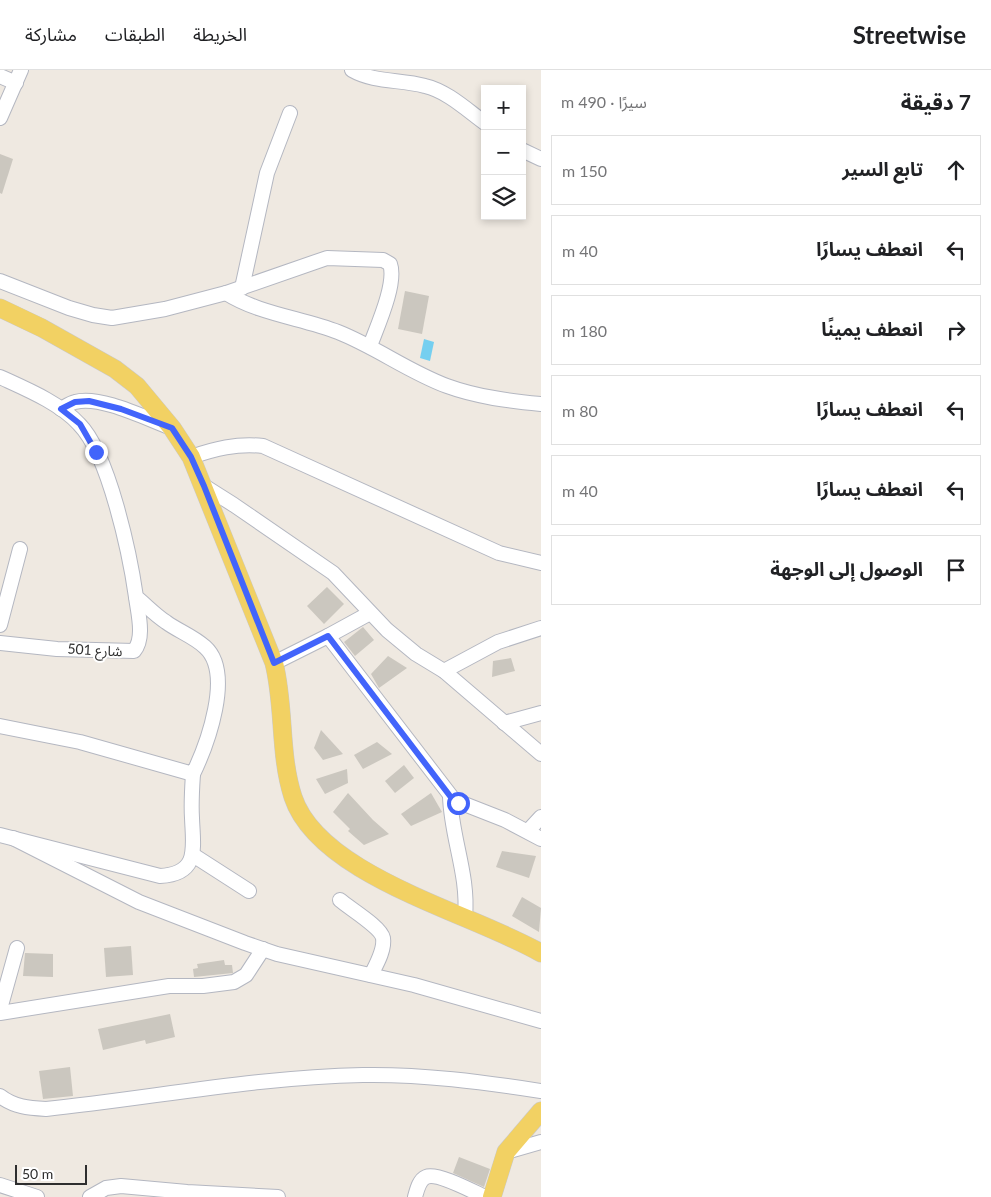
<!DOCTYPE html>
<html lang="ar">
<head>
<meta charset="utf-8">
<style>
  body { margin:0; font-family:Lato,"Noto Sans Arabic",sans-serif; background:#f6f6f6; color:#202124; direction:rtl }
  .controls { position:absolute; right:15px; top:15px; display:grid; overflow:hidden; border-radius:0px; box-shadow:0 2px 8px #0003 }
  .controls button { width:45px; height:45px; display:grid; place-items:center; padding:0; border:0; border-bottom:1px solid #e0e0e0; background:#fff; color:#202124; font:25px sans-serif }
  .scale { position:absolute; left:15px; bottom:12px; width:72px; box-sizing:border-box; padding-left:5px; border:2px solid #2e2e2e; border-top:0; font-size:14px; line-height:18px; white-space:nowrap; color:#2e2e2e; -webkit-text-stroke:4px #fff; paint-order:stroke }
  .stop { position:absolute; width:15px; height:15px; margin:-11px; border:4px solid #4264fb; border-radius:50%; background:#fff }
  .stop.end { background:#4264fb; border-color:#fff; box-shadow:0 1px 5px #0008 }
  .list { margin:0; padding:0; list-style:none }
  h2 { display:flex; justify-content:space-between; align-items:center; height:65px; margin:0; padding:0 20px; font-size:21px }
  h2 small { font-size:16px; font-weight:400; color:#757577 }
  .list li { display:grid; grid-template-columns:32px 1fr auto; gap:15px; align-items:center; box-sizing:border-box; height:70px; margin:0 10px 10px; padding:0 10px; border:1px solid #e0e0e0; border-radius:0px }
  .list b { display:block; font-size:19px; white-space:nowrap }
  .list em { font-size:16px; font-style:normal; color:#757577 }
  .icon { flex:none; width:28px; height:28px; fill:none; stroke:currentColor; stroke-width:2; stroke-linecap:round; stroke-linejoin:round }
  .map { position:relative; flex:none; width:541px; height:1127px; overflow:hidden; direction:ltr }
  header { display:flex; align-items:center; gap:30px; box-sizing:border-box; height:70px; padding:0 25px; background:#fff; border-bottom:1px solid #e0e0e0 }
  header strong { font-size:24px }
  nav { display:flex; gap:28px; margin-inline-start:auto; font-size:18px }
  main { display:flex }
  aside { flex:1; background:#fff }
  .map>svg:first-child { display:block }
</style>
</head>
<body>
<header>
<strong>Streetwise</strong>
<nav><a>الخريطة</a><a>الطبقات</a><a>مشاركة</a></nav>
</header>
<main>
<aside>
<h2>7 دقيقة<small>سيرًا · 490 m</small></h2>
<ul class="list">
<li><svg class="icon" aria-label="ahead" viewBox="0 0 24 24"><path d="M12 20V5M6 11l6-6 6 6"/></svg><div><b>تابع السير</b></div><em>150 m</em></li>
<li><svg class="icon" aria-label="left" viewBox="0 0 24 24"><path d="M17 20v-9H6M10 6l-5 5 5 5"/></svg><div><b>انعطف يسارًا</b></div><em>40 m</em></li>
<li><svg class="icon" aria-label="right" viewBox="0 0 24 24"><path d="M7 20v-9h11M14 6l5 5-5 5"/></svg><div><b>انعطف يمينًا</b></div><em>180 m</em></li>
<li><svg class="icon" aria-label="left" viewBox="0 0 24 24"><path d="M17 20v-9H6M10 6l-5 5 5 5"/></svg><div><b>انعطف يسارًا</b></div><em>80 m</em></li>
<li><svg class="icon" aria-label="left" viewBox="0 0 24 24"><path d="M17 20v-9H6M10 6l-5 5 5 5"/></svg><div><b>انعطف يسارًا</b></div><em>40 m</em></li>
<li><svg class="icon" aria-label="arrive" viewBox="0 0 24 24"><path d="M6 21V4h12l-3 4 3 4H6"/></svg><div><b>الوصول إلى الوجهة</b></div></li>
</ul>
</aside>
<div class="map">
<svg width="541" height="1127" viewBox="0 0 541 1127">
  <rect width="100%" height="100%" fill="#efe9e1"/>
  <polygon fill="#75cff0" points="424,269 434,272 430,291 420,288"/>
  <g fill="#cbc7bf">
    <polygon points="0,84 13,89 2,124 0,123"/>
    <polygon points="405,221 429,226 422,264 398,259"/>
    <polygon points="327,517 344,534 324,554 307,536"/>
    <polygon points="363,557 374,570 355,586 344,572"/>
    <polygon points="388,586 407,598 379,618 371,604"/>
    <polygon points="511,588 515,601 492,607 493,591"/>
    <polygon points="321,660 343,684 323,690 314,678"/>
    <polygon points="377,672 392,684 363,699 354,685"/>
    <polygon points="404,695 414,708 395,723 385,711"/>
    <polygon points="347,699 348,713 325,724 316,709"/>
    <polygon points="348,723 373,750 389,764 364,775 348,761 350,759 333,742"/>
    <polygon points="431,723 442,742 411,756 401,744"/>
    <polygon points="502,781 536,786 529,808 496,797"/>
    <polygon points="522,827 541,838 539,862 512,846"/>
    <polygon points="131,876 133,905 106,907 104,878"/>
    <polygon points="25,883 53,884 53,907 23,906"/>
    <polygon points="224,890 225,895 232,895 233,903 194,907 193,899 198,898 197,894"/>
    <polygon points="170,944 175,967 146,974 145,970 103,980 98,959"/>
    <polygon points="70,997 73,1026 43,1029 39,1001"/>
    <polygon points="459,1087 490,1099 484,1117 453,1103"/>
  </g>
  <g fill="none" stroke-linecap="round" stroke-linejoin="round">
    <defs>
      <g id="minor">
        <path d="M352,0C375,13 400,9 425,16C447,21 467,40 485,53"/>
        <polyline points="0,6 16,13"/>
        <polyline points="0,48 21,0"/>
        <polyline points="522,80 541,89"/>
        <path d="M0,211L69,238L93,245L112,248L165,239L226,223L327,188L383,190L390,194C397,213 377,257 370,276"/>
        <polyline points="242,218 267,103 290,43"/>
        <path d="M226,223C259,244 302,248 338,262C376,277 409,302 447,316C477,327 510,331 541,334"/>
        <path d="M0,307C26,319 60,333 79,354C109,384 130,485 136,527C146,535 155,545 166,552C178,561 193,566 205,577C234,603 207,675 193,704L80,672L0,656"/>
        <path d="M61,339C65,337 70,333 75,332C101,325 147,349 172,358"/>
        <path d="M191,387C214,379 237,373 263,376L499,483L541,493"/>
        <polyline points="204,416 234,435 333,503 387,560 416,584 444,601 541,684"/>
        <polyline points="0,555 20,479"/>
        <polyline points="328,566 370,543"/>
        <path d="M0,573L57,579L134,581C145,568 138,543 136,527"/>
        <polyline points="274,593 328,566 454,730 505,750 541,769"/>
        <polyline points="444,601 498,572 541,558"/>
        <polyline points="504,653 541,643"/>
        <path d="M450,726C451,767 469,805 465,847"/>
        <polyline points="528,761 541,747"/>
        <path d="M0,765L160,806C200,804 193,777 192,748C191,733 192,719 193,704"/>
        <polyline points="13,768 139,832 245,873 277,884 414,915 541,951"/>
        <polyline points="193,785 249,821"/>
        <path d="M340,830C349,838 381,857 383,868C385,880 376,895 371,905"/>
        <polyline points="0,939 17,878"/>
        <polyline points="0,943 169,916 203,916 234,912 246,905 263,879"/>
        <path d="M0,1026C14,1037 29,1038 46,1039C152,1028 257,1007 363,1005C423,1004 482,1012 541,1021"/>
        <polyline points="506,1082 541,1072"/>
        <polyline points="0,1115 37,1127"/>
        <polyline points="90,1127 106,1118 121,1116 187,1122 278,1127"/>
        <path d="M415,1127C417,1120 419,1110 426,1107C437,1102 474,1122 485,1127"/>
      </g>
      <g id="major">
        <path d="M0,238L42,258L115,299L137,316L172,358L191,387L274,593C285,637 279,684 293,727C319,806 472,843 541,883"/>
        <polyline points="492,1127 506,1082 541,1041"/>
      </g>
    </defs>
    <use href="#minor" stroke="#b4b7c1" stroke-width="16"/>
    <use href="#major" stroke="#c9c9c9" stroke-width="19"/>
    <use href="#minor" stroke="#fff" stroke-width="14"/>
    <use href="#major" stroke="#f2d163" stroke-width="18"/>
  </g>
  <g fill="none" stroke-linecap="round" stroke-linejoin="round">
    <polyline stroke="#4264fb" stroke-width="6" points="96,382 80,354 61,339 75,332 89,331 121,339 172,358 191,387 204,416 274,593 328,566 450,726 458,733"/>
  </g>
  <g text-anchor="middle" stroke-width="4" stroke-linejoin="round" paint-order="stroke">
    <g font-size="14" fill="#2e2e2e" stroke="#fff">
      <text transform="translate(95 580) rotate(3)" y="5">شارع 501</text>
    </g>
  </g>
</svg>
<div class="controls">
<button>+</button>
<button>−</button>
<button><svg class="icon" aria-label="layers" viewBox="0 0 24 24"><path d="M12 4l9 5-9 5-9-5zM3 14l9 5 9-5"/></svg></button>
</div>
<div class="scale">50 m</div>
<div class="stop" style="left:458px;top:733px"></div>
<div class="stop end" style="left:96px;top:382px"></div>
</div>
</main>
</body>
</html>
